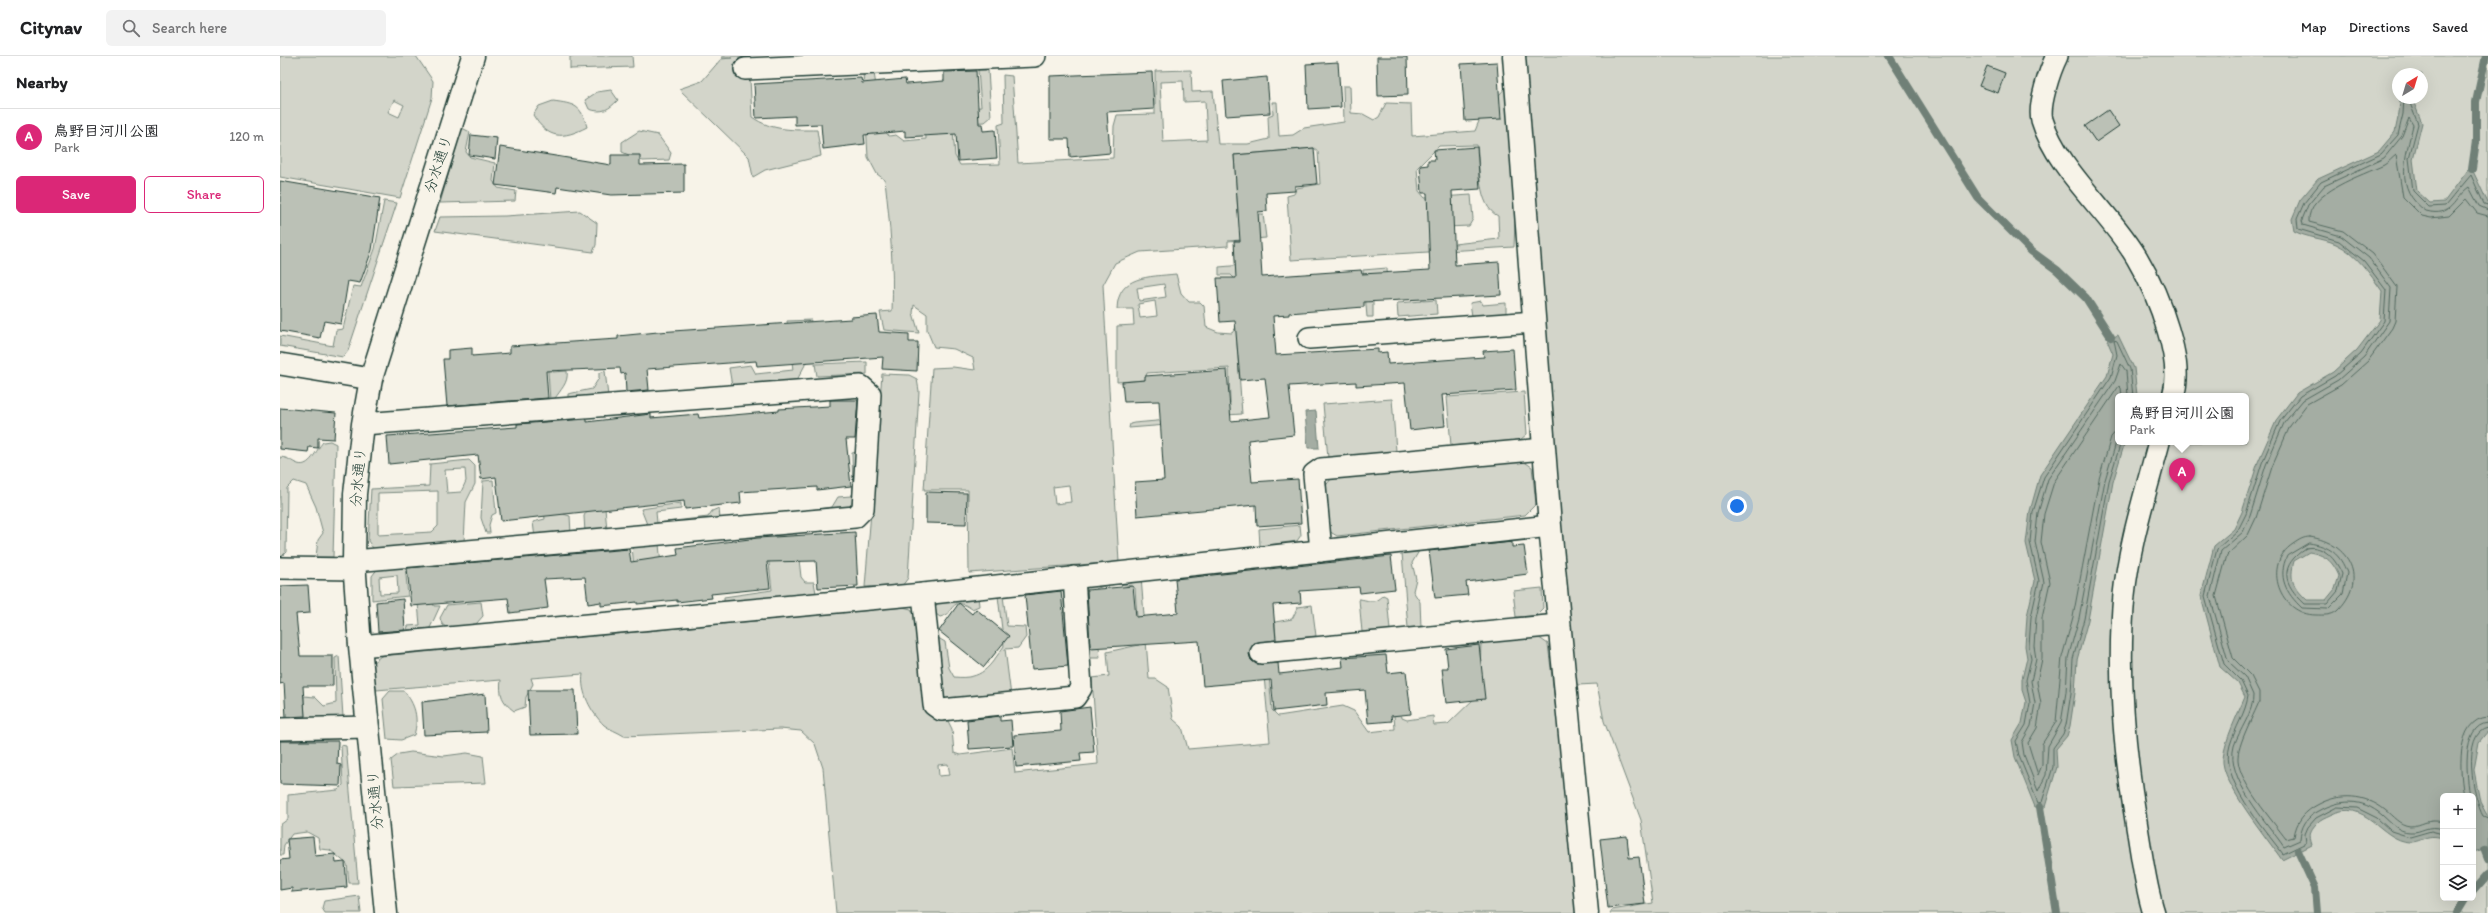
<!DOCTYPE html>
<html lang="en">
<head>
<meta charset="utf-8">
<style>
  body { margin:0; font-family:Itim,"Klee One",sans-serif; background:#f2f2f2; color:#202124 }
  .controls { position:absolute; right:12px; bottom:12px; display:grid; overflow:hidden; border-radius:6px; box-shadow:0 4px 16px #0002 }
  .controls button { width:36px; height:36px; display:grid; place-items:center; padding:0; border:0; border-bottom:1px solid #e0e0e0; background:#fff; color:#202124; font:20px sans-serif }
  .compass { position:absolute; left:2112px; top:12px; width:36px; height:36px; border-radius:50%; background:#fff; box-shadow:0 4px 16px #0002; rotate:38deg }
  .you { position:absolute; left:1457px; top:450px; width:14px; height:14px; margin:-10px; border:3px solid #fff; border-radius:50%; background:#1a73e8; box-shadow:0 0 0 6px #1a73e833 }
  .badge { display:grid; place-items:center; width:26px; height:26px; border-radius:50%; background:#db2777; color:#fff; font-size:13px; font-weight:700 }
  .pin { position:absolute; translate:-50% -33px; filter:drop-shadow(0 1px 2px #0008) }
  .pin::after { content:''; position:absolute; top:21px; width:14px; height:12px; background:inherit; clip-path:polygon(0 0,100% 0,50% 100%) }
  .popup { position:absolute; left:1835px; top:337px; width:134px; height:52px; box-sizing:border-box; display:grid; place-content:center; border-radius:6px; background:#fff; filter:drop-shadow(0 1px 3px #0005); font-size:13px; white-space:nowrap; color:#757577 }
  .popup b { font-size:15px; color:#202124 }
  .popup::after { content:''; position:absolute; left:50%; top:100%; margin-left:-8px; border:8px solid transparent; border-top-color:#fff }
  .list { margin:0; padding:0; list-style:none }
  h2 { display:flex; justify-content:space-between; align-items:center; height:52px; margin:0; padding:0 16px; font-size:17px }
  h2 small { font-size:13px; font-weight:400; color:#757577 }
  .list li { display:grid; grid-template-columns:26px 1fr auto; gap:12px; align-items:center; box-sizing:border-box; height:56px; padding:0 16px; border-top:1px solid #e0e0e0 }
  .list b { display:block; font-size:15px; white-space:nowrap }
  .list p { margin:0; font-size:13px; white-space:nowrap; color:#757577 }
  .list em { font-size:13px; font-style:normal; color:#757577 }
  .actions { display:flex; gap:8px; padding:12px 16px }
  .actions a { flex:1; padding:9px 0; border:1px solid #db2777; border-radius:6px; text-align:center; font-size:14px; color:#db2777 }
  .actions .main { background:#db2777; color:#fff }
  .icon { flex:none; width:22px; height:22px; fill:none; stroke:currentColor; stroke-width:2; stroke-linecap:round; stroke-linejoin:round }
  .map { position:relative; flex:none; width:2208px; height:857px; overflow:hidden }
  header { display:flex; align-items:center; gap:24px; box-sizing:border-box; height:56px; padding:0 20px; background:#fff; border-bottom:1px solid #e0e0e0 }
  header strong { font-size:19px }
  nav { display:flex; gap:22px; margin-inline-start:auto; font-size:14px }
  .search { width:280px; height:36px; background:#f2f2f2; display:flex; align-items:center; gap:10px; box-sizing:border-box; padding:0 14px; border-radius:6px; color:#757577; font-size:15px }
  main { display:flex }
  aside { flex:1; background:#fff }
  .map>svg:first-child { display:block }
</style>
</head>
<body>
<header>
<strong>Citynav</strong>
<div class="search"><svg class="icon" aria-label="search" viewBox="0 0 24 24"><circle cx="10" cy="10" r="6"/><path d="M15 15l6 6"/></svg>Search here</div>
<nav><a>Map</a><a>Directions</a><a>Saved</a></nav>
</header>
<main>
<aside>
<h2>Nearby<small></small></h2>
<ul class="list">
<li><span class="badge">A</span><div><b>鳥野目河川公園</b><p>Park</p></div><em>120 m</em></li>
</ul>
<div class="actions"><a class="main">Save</a><a>Share</a></div>
</aside>
<div class="map">
<svg width="2208" height="857" viewBox="0 0 2208 857">
  <rect width="100%" height="100%" fill="#f7f3e8"/>
  <filter id="ink" filterUnits="userSpaceOnUse"><feTurbulence type="fractalNoise" baseFrequency=".025" numOctaves="2"/><feDisplacementMap in="SourceGraphic" scale="8" xChannelSelector="R" yChannelSelector="G"/><feConvolveMatrix kernelMatrix="1 2 1 2 8 2 1 2 1" color-interpolation-filters="sRGB"/></filter>
  <g filter="url(#ink)">
    <g fill="#d3d5ca" stroke="#79897f" fill-rule="evenodd">
      <path d="M0,0H136L153,25L152,42L120,142L0,121ZM114,44L124,49L119,61L108,56Z"/>
      <polygon points="290,0 352,0 353,11 290,13"/>
      <path d="M442,0H471L459,2L460,23H470L472,61C492,75 513,74 537,74L541,100L485,114L473,121L469,101L399,33L422,25L441,3L452,2H442Z"/>
      <path d="M1241,0H2208V857H1330L1332,854L1373,847L1361,764L1324,665L1317,628L1298,629L1293,622L1256,178L1235,165L1234,191L1011,204L1007,140L1014,138L1017,132L1040,128L1038,95L1034,92L954,99L958,157L983,158L986,182L948,185V190L860,196L835,207L823,229L839,506L689,517L688,434H644L652,312L673,311L695,314L693,302L674,293L654,291L647,274V258L634,249L633,257L639,277L604,274L600,256L612,255C614,211 610,168 605,124L597,118L588,101L583,16L594,17L603,73L609,80L616,79L624,85L646,83L645,55L701,51L698,14H708L711,61L705,66L679,67L673,75L675,100L680,109L720,108L718,69L724,67L723,19L732,20L738,107L833,102L834,70L837,59L875,58V15L911,14L912,36L933,35L938,88H968L989,83L988,60L993,58L992,46H997L999,80L1013,79L1024,72L1064,66L1063,30H1070L1071,57L1083,58L1094,64L1099,61L1106,47L1131,48L1132,80L1195,75L1201,60L1226,31ZM2118,18H2142V42H2118ZM903,25L904,46L925,45L927,84L883,86L880,26ZM1197,89C1200,109 1197,150 1218,160L1219,183L1174,188L1167,171L1189,170L1193,163L1191,139L1145,142L1139,135L1137,112L1159,90ZM1838,340H1966V386H1838ZM789,429L791,446L775,448L773,431ZM2163,740H2193V842H2163Z"/>
      <path d="M331,34L338,44C329,53 323,58 309,53L305,44L317,36Z"/>
      <path d="M273,45C295,48 301,49 307,71C282,84 268,83 253,59L259,50Z"/>
      <polygon points="182,72 190,76 186,96 190,101 215,107 213,125 218,132 236,135 235,145 160,147"/>
      <polygon points="359,75 378,79 391,97 389,104 363,105 342,96 342,86"/>
      <polygon points="104,145 117,147 68,295 63,301 0,290 0,280 53,290 56,274 63,273 73,230 81,231 95,193"/>
      <polygon points="300,155 317,167 316,189 313,196 155,175 160,161 225,160"/>
      <path d="M963,209L957,288L962,358L930,360L950,347L949,312L867,317L865,324L837,326V270L854,269L853,253H837C838,219 869,221 896,218L901,237L909,246H920L924,250L926,271L938,276L952,277L957,270L956,224L951,219H939V211ZM884,228L886,241L859,245L857,232ZM875,245L877,260L860,262L858,248Z"/>
      <polygon points="1107,212 1108,240 1093,242 1093,261 1087,261 1083,214"/>
      <polygon points="1156,244 1157,258 1118,261 1117,247"/>
      <polygon points="1201,245 1203,249 1226,247 1226,257 1192,260 1190,247"/>
      <polygon points="531,264 524,291 525,309 517,324 452,330 449,312 471,309 476,318 513,314 507,265"/>
      <path d="M270,286L273,316L287,315C289,327 280,334 274,344H270L266,287Z"/>
      <polygon points="587,306 587,318 537,320 535,308"/>
      <polygon points="325,315 328,340 288,343 288,338 312,333 319,322 319,317"/>
      <polygon points="602,318 629,319 637,323 639,335 628,522 622,530 585,531"/>
      <polygon points="1244,336 1247,378 1240,384 1171,390 1167,341"/>
      <polygon points="1112,343 1116,395 1048,402 1043,348"/>
      <polygon points="266,361 269,362 272,373 320,398 327,474 305,477 304,460 307,454 280,457 290,460 291,478 255,482 253,466 265,463 259,415 271,413"/>
      <polygon points="888,364 912,367 849,372 850,368 854,367"/>
      <path d="M50,385L56,388L53,501H36L38,484L43,477L36,451L26,429L14,425L7,432L6,496L0,502V401C10,402 10,405 18,408C30,412 36,394 43,386Z"/>
      <polygon points="578,396 576,446 569,455 529,459 529,454 552,451 558,441 571,440 573,437 572,397"/>
      <polygon points="1240,403 1252,411 1256,448 1245,459 1057,480 1047,474 1044,432 1051,423"/>
      <path d="M189,404L195,410V428L186,446L184,486L95,495L88,485L91,433L149,430L150,408ZM185,413L186,425L181,436L167,437L165,414ZM158,435V470L152,476L98,479V437Z"/>
      <polygon points="213,424 216,457 212,459 209,469 210,477 206,477 201,462 203,425"/>
      <polygon points="401,447 401,453 376,456 377,467 428,461 432,455 439,452 440,463 368,471 361,453"/>
      <polygon points="1020,469 1021,479 1017,485 980,490 979,473"/>
      <polygon points="516,477 521,521 525,526 534,526 536,537 444,546 444,541 492,534 486,480"/>
      <polygon points="379,488 382,520 356,535 352,490"/>
      <polygon points="1139,495 1132,507 1136,523 1133,535 1140,546 1141,571 1128,572 1122,497"/>
      <path d="M125,510L128,540L92,544V520L98,512ZM117,519L118,537L100,538L99,521Z"/>
      <path d="M861,521L869,623H876L888,631L893,663L902,671L908,693L990,686L984,620H989L992,654L998,660L1063,650L1074,655L1089,676L1115,673L1111,620L1115,621L1122,662L1127,664L1153,660L1154,669L1168,668L1199,638L1201,588L1205,585L1258,581L1268,588L1276,655L1282,674L1299,857H556L543,712L535,688L521,675L500,673L344,680C338,676 329,673 324,669C311,656 300,636 303,618L251,622L253,628L246,641L245,651L234,655C222,646 219,638 221,624L96,634L92,607L101,600L623,551L631,553L636,562L647,658L659,665H668L672,673L674,697L680,699L732,692L735,717L818,708L812,622L829,620L827,596L859,589L855,532C846,526 823,528 814,534L820,602H809L802,534L810,527ZM668,708L670,719L659,720L658,709Z"/>
      <polygon points="1262,532 1263,552 1255,560 1236,561 1233,535"/>
      <path d="M1103,539L1107,541L1110,574L1082,576L1079,543C1090,544 1093,549 1103,539Z"/>
      <path d="M698,540L699,550L692,553C670,538 675,558 660,561L652,555L661,543Z"/>
      <path d="M718,540H723L727,570L745,571L746,581L738,592L725,593L731,640L671,647L661,639L655,580L665,586L669,612L674,621C703,624 709,611 724,590Z"/>
      <polygon points="153,545 154,550 160,550 150,572 127,574 128,570 140,569 138,547"/>
      <polygon points="201,546 203,560 196,568 167,572 162,568 160,562 167,549"/>
      <polygon points="1032,549 1036,580 996,584 995,566 1012,563 1018,551"/>
      <polygon points="59,600 63,661 25,665 24,640 35,641 44,650 56,647 55,602"/>
      <path d="M110,635H124C135,648 139,662 134,679L121,684L107,683L103,643Z"/>
      <polygon points="61,689 66,690 78,827 69,827 67,808 50,794 40,793 38,782 27,776 12,778 4,789 3,799 0,799 0,769 8,763 8,739 58,734 63,729"/>
      <polygon points="131,696 164,700 187,697 203,700 206,727 114,730 111,704 119,698"/>
      <polygon points="79,840 81,857 45,857 42,852 44,845"/>
    </g>
    <g fill="#a4ada3" stroke="#6f8077" fill-rule="evenodd">
      <path d="M2120,42H2132L2142,67L2133,103L2137,135L2150,147L2164,146L2188,114L2192,113L2208,147V675L2199,686L2194,714L2200,746L2208,761V792L2193,796V740H2163V782C2144,777 2144,786 2130,786C2100,785 2086,740 2050,759C2046,761 2040,763 2037,767C2029,775 2029,779 2032,789L2002,804C1988,783 1940,726 1943,702C1946,681 1957,660 1965,641L1958,627L1940,611L1921,540L1934,490L1954,473L1962,456L1978,406L1997,363L2017,337L2053,316L2077,294L2100,264L2102,235C2090,218 2076,197 2056,188C2043,182 2027,182 2014,175L2012,163L2020,144L2038,123L2099,95L2115,76L2119,57ZM2029,496C2045,499 2052,504 2059,520L2055,533L2046,544H2027C2013,530 2009,525 2014,505Z"/>
      <polygon points="1838,279 1854,312 1857,339 1838,340 1838,386 1845,386 1833,426 1808,564 1797,604 1795,637 1790,670 1787,680 1776,693 1777,711 1765,751 1755,751 1735,701 1732,684 1742,667 1746,646 1742,634 1742,623 1747,602 1745,590 1747,560 1755,525 1746,487 1750,455 1760,419 1827,320 1833,298 1827,284"/>
      <polygon points="1036,355 1039,392 1028,392 1025,356"/>
    </g>
    <g fill="none" stroke-linecap="round" stroke-linejoin="round">
      <g stroke="#546a60" stroke-width="1">
        <path d="M2124,42L2123,58L2118,79L2101,98L2041,126L2024,147L2017,163L2018,173L2059,185L2084,205L2106,234L2104,265L2081,297L2055,320L2020,340L2000,365L1982,407L1966,458L1958,474L1937,493L1925,540L1944,608L1961,625L1968,640C1966,656 1955,672 1950,689C1939,723 1983,771 2003,798L2026,787L2025,778L2028,771L2036,762L2057,751L2077,752L2097,762L2111,775L2130,781L2151,775L2163,778"/>
        <polyline points="2128,42 2138,68 2129,102 2133,135 2149,151 2165,150 2191,119 2204,148 2208,149"/>
        <polyline points="1838,373 1831,381 1819,423 1793,561 1782,601 1776,666 1762,688 1762,709 1758,719 1748,687 1757,672 1761,648 1757,626 1762,603 1762,562 1770,526 1761,486 1764,458 1774,426 1839,330 1841,332 1842,340"/>
        <polyline points="1838,380 1825,424 1799,562 1788,602 1786,636 1781,667 1768,690 1766,719 1758,735 1744,699 1742,686 1751,670 1755,647 1751,625 1756,603 1754,590 1756,562 1764,526 1755,486 1758,457 1768,423 1835,325 1841,308 1846,315 1848,340"/>
        <polyline points="1841,386 1829,425 1804,563 1793,603 1791,637 1786,669 1783,678 1773,692 1773,711 1762,746 1758,747 1739,700 1736,685 1746,669 1750,647 1746,624 1751,603 1749,590 1751,561 1759,525 1750,486 1753,456 1764,421 1831,321 1837,299 1834,284 1837,285 1850,313 1853,340"/>
        <path d="M2030,481C2070,487 2089,524 2057,555C2051,560 2043,559 2036,559C2000,559 1981,509 2013,488C2019,484 2023,481 2030,481Z"/>
        <path d="M2029,487C2050,490 2060,498 2067,517L2063,538L2048,553L2022,552C2006,537 1997,521 2007,500Z"/>
        <path d="M2026,492C2044,488 2056,504 2062,518L2058,535L2047,548H2025C2002,527 1999,510 2026,492Z"/>
        <path d="M2208,672C2180,676 2194,745 2203,760L2208,762"/>
        <path d="M2184,740C2180,719 2174,663 2208,661"/>
        <path d="M2190,740C2187,723 2180,669 2208,667"/>
        <path d="M2163,766C2146,762 2143,770 2130,770C2119,769 2113,760 2105,754C2085,738 2060,737 2039,748C2025,755 2016,765 2014,781L2006,783C1992,764 1960,728 1958,704C1957,689 1973,661 1979,646V636L1971,620L1953,602L1936,540L1947,499L1968,479L1976,462L1992,411L2010,370L2027,348L2061,329L2088,305L2112,272L2115,265L2117,231L2093,198L2063,175L2029,166C2026,136 2084,119 2104,109C2109,106 2112,102 2116,99L2123,141L2142,160L2151,162L2169,160L2186,143L2197,157L2208,160"/>
        <path d="M2163,773C2146,768 2143,777 2130,776C2118,776 2110,766 2102,759C2082,742 2060,743 2039,755C2026,761 2021,771 2020,784L2004,791C1987,766 1945,722 1954,690C1959,674 1974,656 1973,639L1965,621L1948,605L1930,540L1941,495L1963,476L1970,460L1986,409L2004,367L2023,344L2058,324L2084,301L2109,265L2111,232L2089,202L2061,180L2023,169L2022,164L2028,149L2044,130L2104,102L2122,80L2129,62L2133,69C2126,100 2113,133 2146,155C2173,162 2173,142 2189,131L2199,150L2208,154"/>
      </g>
      <g stroke="#6f8077" stroke-width="8">
        <polyline points="1609,0 1698,142 1751,195 1777,214 1806,242 1831,281"/>
        <polyline points="2192,113 2196,85 2196,46 2206,0"/>
        <polyline points="1760,751 1777,857"/>
        <polyline points="2205,794 2208,802"/>
        <polyline points="2018,795 2035,832 2037,857"/>
        <polyline points="2193,835 2208,818"/>
        <polyline points="2177,857 2186,842"/>
      </g>
    </g>
    <g fill="#bbc1b6" stroke="#1f3d34">
      <polygon points="1097,1 1127,1 1128,39 1098,40"/>
      <polygon points="1058,6 1061,51 1028,53 1026,8"/>
      <polygon points="1217,6 1221,63 1185,65 1181,8"/>
      <polygon points="1707,10 1725,17 1718,37 1699,30"/>
      <polygon points="696,15 699,68 702,68 703,75 715,74 717,102 678,105 676,78 625,81 625,75 584,79 585,88 543,93 541,68 515,69 515,60 476,62 474,28 581,22 582,27 625,23 626,28 664,25 664,16"/>
      <polygon points="872,16 874,53 827,56 830,97 790,101 789,83 770,83 770,20"/>
      <polygon points="987,21 990,57 946,60 943,25"/>
      <polygon points="1828,54 1839,70 1816,86 1805,70"/>
      <polygon points="191,79 217,82 215,103 189,99"/>
      <polygon points="220,91 331,109 331,99 360,99 360,109 404,108 404,137 331,139 277,131 276,137 215,129"/>
      <polygon points="1197,91 1200,133 1172,135 1175,209 1219,206 1221,239 1084,246 1084,251 1009,257 1009,259 993,260 996,299 1098,293 1098,297 1107,296 1108,308 1204,301 1203,295 1233,293 1236,334 1162,339 1165,370 1130,374 1125,327 1076,330 1076,326 1009,330 1014,379 968,384 972,426 1018,423 1021,467 977,470 976,449 857,460 855,426 884,424 879,345 844,346 842,326 865,324 865,320 947,314 951,365 990,361 985,322 960,324 955,265 940,266 937,222 956,222 954,185 960,185 954,99 1034,92 1037,128 1015,130 1015,135 986,137 987,155 978,156 982,221 1081,214 1082,218 1150,214 1147,137 1142,137 1140,110 1148,109 1148,104 1155,104 1154,94"/>
      <polygon points="0,125 100,142 92,194 80,227 68,225 61,268 44,265 40,282 0,275"/>
      <polygon points="597,259 599,276 629,278 629,286 638,286 637,315 602,313 603,301 477,310 476,305 367,313 369,334 346,336 345,317 341,318 340,312 266,315 268,342 167,350 163,303 168,303 168,294 192,292 192,300 230,297 230,290 338,283 338,280 378,276 571,263 571,261"/>
      <polygon points="550,344 578,344 575,383 566,383 571,430 537,434 537,431 460,436 461,447 405,453 404,445 221,465 216,421 201,423 198,399 109,408 107,380 237,371 237,368 307,363 307,366 371,358 371,362 418,358 419,362 499,355 499,353 550,350"/>
      <polygon points="0,352 56,357 54,383 38,382 38,392 29,391 28,396 0,393"/>
      <polygon points="646,436 687,437 686,468 646,467"/>
      <polygon points="575,476 578,530 538,532 536,505 487,506 490,532 431,538 432,542 397,546 397,544 357,548 357,546 321,550 321,546 308,548 305,521 264,523 268,552 230,557 228,542 131,550 127,512 349,493 351,506 398,499 397,492 478,482"/>
      <polygon points="1232,486 1232,491 1244,490 1248,518 1186,526 1188,539 1155,542 1149,495"/>
      <polygon points="1111,500 1115,533 1080,537 1079,531 1020,535 1021,547 993,549 996,584 974,587 969,598 971,604 976,608 998,607 999,618 1063,611 1062,602 1106,599 1108,617 1126,615 1131,658 1111,660 1112,665 1088,667 1085,634 1046,637 1047,649 994,655 991,624 923,630 919,585 810,592 807,534 853,530 856,561 898,557 895,523"/>
      <polygon points="28,529 30,557 16,558 20,600 53,600 53,630 23,630 25,660 6,661 4,627 0,628 0,530"/>
      <polygon points="781,535 788,610 752,613 745,539"/>
      <polygon points="123,543 125,574 98,576 96,546"/>
      <polygon points="679,547 692,558 696,553 729,580 704,611 659,575"/>
      <polygon points="1199,589 1205,643 1166,647 1162,612 1168,612 1166,593"/>
      <polygon points="248,634 295,634 297,678 250,679"/>
      <polygon points="205,638 207,676 144,679 142,646"/>
      <polygon points="810,651 814,696 800,697 801,705 736,711 734,679 781,675 780,655"/>
      <polygon points="720,660 720,665 731,664 733,690 689,693 687,664"/>
      <polygon points="0,685 58,685 57,708 61,709 60,730 0,728"/>
      <polygon points="1347,780 1349,802 1359,801 1365,848 1328,852 1320,783"/>
      <polygon points="33,781 35,800 55,798 56,807 65,806 67,831 12,836 12,832 0,834 0,804 9,803 7,783"/>
    </g>
    <g fill="none" stroke-linecap="round" stroke-linejoin="round">
      <defs>
        <g id="street">
          <path d="M1777,0C1770,14 1758,49 1762,64C1777,114 1831,157 1857,202C1870,224 1881,250 1888,274C1894,294 1900,319 1893,340"/>
          <polyline points="465,13 755,0"/>
          <polyline points="1029,282 1254,266"/>
          <polyline points="0,308 91,323"/>
          <polyline points="1041,495 1034,418 1041,413 1264,393"/>
          <polyline points="74,505 575,461 583,453 590,338 581,330 83,368"/>
          <polyline points="0,512 75,513"/>
          <polyline points="643,538 654,649 661,654 795,641 801,632 794,521"/>
          <polyline points="80,590 643,538 1270,470"/>
          <polyline points="981,597 1278,569"/>
          <polyline points="0,673 88,671"/>
          <path d="M1874,857C1865,829 1862,800 1857,771C1844,695 1837,617 1844,539C1849,488 1866,436 1879,386"/>
        </g>
        <g id="secondary">
          <polyline points="1234,0 1270,470 1307,857"/>
          <polyline points="106,857 80,590 74,505 75,438 83,368 91,323 193,0"/>
        </g>
      </defs>
      <use href="#street" stroke="#1f3d34" stroke-width="24"/>
      <use href="#secondary" stroke="#1f3d34" stroke-width="25"/>
      <use href="#street" stroke="#f7f3e8" stroke-width="21"/>
      <use href="#secondary" stroke="#f7f3e8" stroke-width="22"/>
    </g>
  </g>
  <g text-anchor="middle" stroke-width="3.5" stroke-linejoin="round" paint-order="stroke">
    <g font-size="15" fill="#1f3d34" stroke="#f7f3e8">
      <text transform="translate(158 108) rotate(-72)" y="5">分水通り</text>
      <text transform="translate(78 421) rotate(-85)" y="5">分水通り</text>
      <text transform="translate(95 744) rotate(-95)" y="5">分水通り</text>
    </g>
  </g>
</svg>
<div class="controls">
<button>+</button>
<button>−</button>
<button><svg class="icon" aria-label="layers" viewBox="0 0 24 24"><path d="M12 4l9 5-9 5-9-5zM3 14l9 5 9-5"/></svg></button>
</div>
<svg class="compass" viewBox="-18 -18 36 36"><path d="M0-13l5 13h-10z" fill="#e53935"/><path d="M0 13l5-13h-10z" fill="#757577"/></svg>
<div class="you"></div>
<div class="pin badge" style="left:1902px;top:435px">A</div>
<div class="popup"><b>鳥野目河川公園</b>Park</div>
</div>
</main>
</body>
</html>
